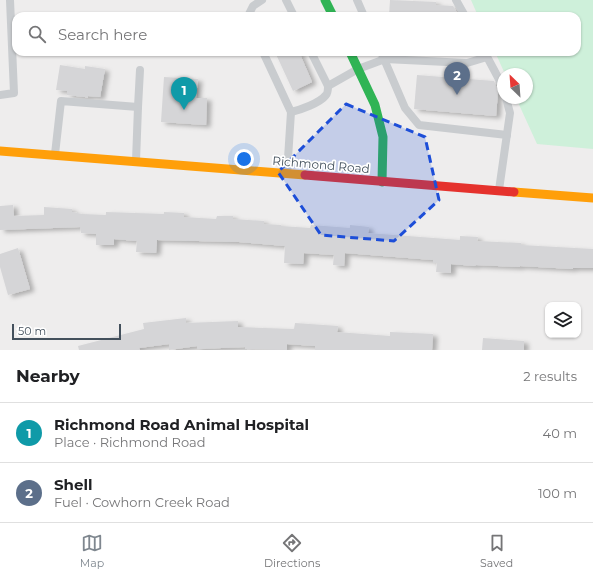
<!DOCTYPE html>
<html lang="en">
<head>
<meta charset="utf-8">
<style>
  body { margin:0; font-family:Montserrat,sans-serif; background:#f6f6f6; color:#202124 }
  .controls { position:absolute; right:12px; bottom:12px; display:grid; overflow:hidden; border-radius:8px; box-shadow:0 1px 3px #0004 }
  .controls button { width:36px; height:36px; display:grid; place-items:center; padding:0; border:0; border-bottom:1px solid #e0e0e0; background:#fff; color:#202124; font:20px sans-serif }
  .compass { position:absolute; left:497px; top:68px; width:36px; height:36px; border-radius:50%; background:#fff; box-shadow:0 1px 3px #0004; rotate:335deg }
  .scale { position:absolute; left:12px; bottom:10px; width:109px; box-sizing:border-box; padding-left:4px; border:2px solid #43505c; border-top:0; font-size:11px; line-height:14px; white-space:nowrap; color:#43505c; -webkit-text-stroke:3px #fff; paint-order:stroke }
  .you { position:absolute; left:244px; top:159px; width:14px; height:14px; margin:-10px; border:3px solid #fff; border-radius:50%; background:#1a73e8; box-shadow:0 0 0 6px #1a73e833 }
  .badge { display:grid; place-items:center; width:26px; height:26px; border-radius:50%; background:#7f878f; color:#fff; font-size:13px; font-weight:700 }
  .pin { position:absolute; translate:-50% -33px; filter:drop-shadow(0 1px 2px #0008) }
  .pin::after { content:''; position:absolute; top:21px; width:14px; height:12px; background:inherit; clip-path:polygon(0 0,100% 0,50% 100%) }
  .list { margin:0; padding:0; list-style:none }
  h2 { display:flex; justify-content:space-between; align-items:center; height:52px; margin:0; padding:0 16px; font-size:17px }
  h2 small { font-size:13px; font-weight:400; color:#757577 }
  .list li { display:grid; grid-template-columns:26px 1fr auto; gap:12px; align-items:center; box-sizing:border-box; height:60px; padding:0 16px; border-top:1px solid #e0e0e0 }
  .list b { display:block; font-size:15px; white-space:nowrap }
  .list p { margin:0; font-size:13px; white-space:nowrap; color:#757577 }
  .list em { font-size:13px; font-style:normal; color:#757577 }
  .icon { flex:none; width:22px; height:22px; fill:none; stroke:currentColor; stroke-width:2; stroke-linecap:round; stroke-linejoin:round }
  .map { position:relative; flex:none; width:593px; height:350px; overflow:hidden }
  .search { position:absolute; background:#fff; box-shadow:0 1px 3px #0004; left:12px; right:12px; top:12px; height:44px; display:flex; align-items:center; gap:10px; box-sizing:border-box; padding:0 14px; border-radius:12px; color:#757577; font-size:15px }
  .sheet { height:172px; background:#fff }
  nav { display:flex; justify-content:space-around; align-items:center; box-sizing:border-box; height:56px; border-top:1px solid #e0e0e0; background:#fff; font-size:11px; color:#757577 }
  nav a { display:grid; justify-items:center; gap:2px }
  nav .on { color:#7f878f }
  .map>svg:first-child { display:block }
</style>
</head>
<body>
<div class="map">
<svg width="593" height="350" viewBox="0 0 593 350">
  <defs>
    <filter id="shadow"><feDropShadow dx="4.5" dy="2.5" stdDeviation="2" flood-color="#0004"/></filter>
  </defs>
  <rect width="100%" height="100%" fill="#eeeded"/>
  <polygon fill="#cef0da" points="471,0 593,0 593,149 537,144 516,98 527,98 527,74 505,74 495,52 577,52 577,16 478,16"/>
  <g fill="#d5d5d7" filter="url(#shadow)">
    <polygon points="390,0 436,2 436,5 453,6 459,16 389,16"/>
    <polygon points="275,52 299,52 312,82 293,91"/>
    <polygon points="60,65 85,69 85,66 105,69 100,97 88,96 88,98 85,97 67,95 67,91 56,90"/>
    <polygon points="417,75 494,81 498,91 496,116 414,109"/>
    <polygon points="164,77 198,79 196,98 207,98 206,125 161,122"/>
    <polygon points="13,205 14,216 44,215 44,207 72,209 72,212 82,214 106,215 106,212 164,214 164,212 184,213 184,217 216,219 217,216 233,216 233,219 264,221 264,224 281,225 281,226 310,228 311,225 350,228 350,225 369,227 368,233 460,240 460,236 478,237 477,241 521,243 521,245 593,249 593,268 573,268 573,269 520,266 520,267 476,265 475,266 451,264 451,273 436,272 437,263 433,263 433,260 345,253 344,266 333,265 334,255 304,253 303,264 284,263 285,246 239,242 157,240 156,253 136,252 137,241 114,239 114,245 96,245 96,234 81,233 80,227 0,230 0,206"/>
    <polygon points="18,248 30,289 8,295 0,267 0,254"/>
    <polygon points="186,318 186,323 238,321 238,327 294,329 295,323 338,326 337,332 390,336 390,332 433,334 432,350 315,350 315,346 287,344 287,350 245,349 245,347 197,349 197,346 169,350 169,344 139,348 140,350 79,350 78,346 144,329 143,323"/>
    <polygon points="483,338 524,341 524,350 482,350"/>
  </g>
  <g fill="none" stroke-linecap="round" stroke-linejoin="round">
    <g stroke="#c9cccf" stroke-width="8">
      <polyline points="286,0 294,16"/>
      <polyline points="357,0 364,16"/>
      <polyline points="456,0 465,16"/>
      <polyline points="248,16 253,6 262,0"/>
      <polyline points="263,52 291,112 287,174"/>
      <polyline points="381,52 405,108 419,125 507,135"/>
      <polyline points="485,53 501,83 503,89"/>
      <polyline points="328,86 358,69 385,59 467,63 487,57"/>
      <polyline points="0,95 14,93 10,0"/>
      <polyline points="138,107 140,70"/>
      <path d="M291,112C300,110 320,103 326,95C328,93 328,89 328,86L311,52"/>
      <polyline points="55,154 61,101 138,107 136,161"/>
      <polyline points="499,190 510,113 506,98"/>
    </g>
    <g stroke="#30b455" stroke-width="9">
      <polyline points="325,0 333,16"/>
      <polyline points="350,52 375,105 383,137 382,182"/>
    </g>
    <g stroke="#ff9f0a" stroke-width="9">
      <polyline points="0,151 305,175"/>
      <polyline points="514,192 593,198"/>
    </g>
    <polyline stroke="#e5322d" stroke-width="9" points="305,175 514,192"/>
  </g>
  <path fill="#1d4ed8" fill-opacity="0.2" stroke="#1d4ed8" stroke-width="3" stroke-dasharray="8 5" stroke-linejoin="round" d="M346,104L425,137L439,200L394,241L321,235L278,172Z"/>
  <g text-anchor="middle" stroke-width="3.5" stroke-linejoin="round" paint-order="stroke">
    <g font-size="12" fill="#43505c" stroke="#fff">
      <text transform="translate(321 165) rotate(5)" y="4">Richmond Road</text>
    </g>
  </g>
</svg>
<div class="controls">
<button><svg class="icon" aria-label="layers" viewBox="0 0 24 24"><path d="M12 4l9 5-9 5-9-5zM3 14l9 5 9-5"/></svg></button>
</div>
<svg class="compass" viewBox="-18 -18 36 36"><path d="M0-13l5 13h-10z" fill="#e53935"/><path d="M0 13l5-13h-10z" fill="#757577"/></svg>
<div class="scale">50 m</div>
<div class="you"></div>
<div class="pin badge" style="left:184px;top:110px;background:#0f9aa8">1</div>
<div class="pin badge" style="left:457px;top:95px;background:#5c6f8a">2</div>
<div class="search"><svg class="icon" aria-label="search" viewBox="0 0 24 24"><circle cx="10" cy="10" r="6"/><path d="M15 15l6 6"/></svg>Search here</div>
</div>
<section class="sheet">
<h2>Nearby<small>2 results</small></h2>
<ul class="list">
<li><span class="badge" style="background:#0f9aa8">1</span><div><b>Richmond Road Animal Hospital</b><p>Place · Richmond Road</p></div><em>40 m</em></li>
<li><span class="badge" style="background:#5c6f8a">2</span><div><b>Shell</b><p>Fuel · Cowhorn Creek Road</p></div><em>100 m</em></li>
</ul>
</section>
<nav>
<a class="on"><svg class="icon" aria-label="map" viewBox="0 0 24 24"><path d="M3 6l6-2 6 2 6-2v14l-6 2-6-2-6 2zM9 4v14M15 6v14"/></svg>Map</a>
<a><svg class="icon" aria-label="directions" viewBox="0 0 24 24"><path d="M12 3l9 9-9 9-9-9zM9 14v-3h6M13 9l2 2-2 2"/></svg>Directions</a>
<a><svg class="icon" aria-label="saved" viewBox="0 0 24 24"><path d="M7 4h10v16l-5-4-5 4z"/></svg>Saved</a>
</nav>
</body>
</html>
